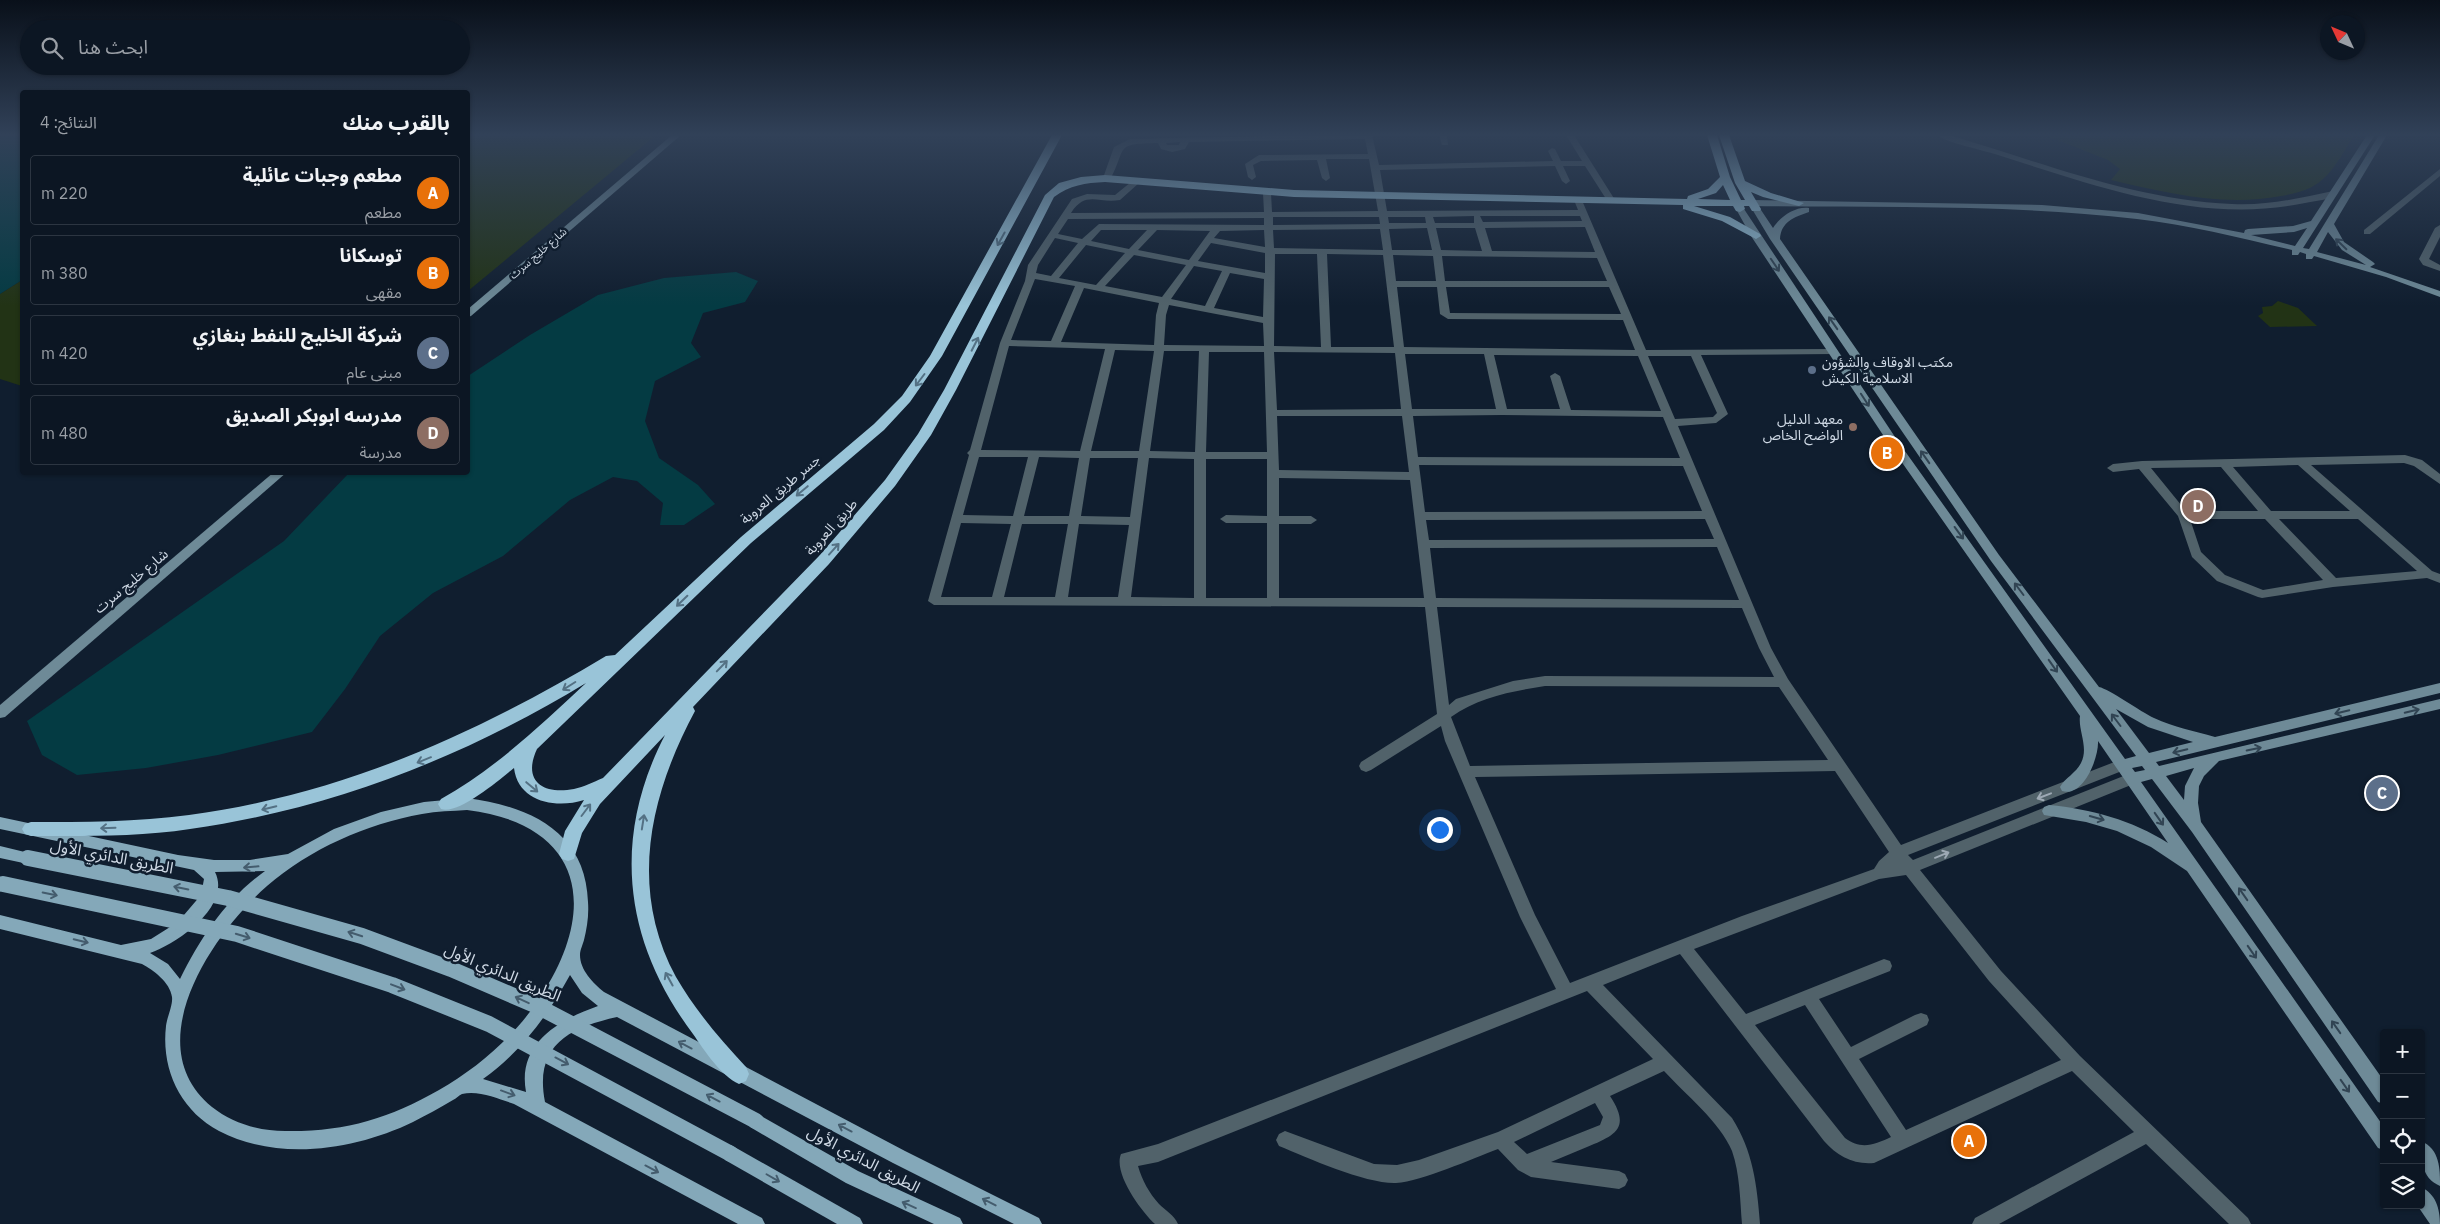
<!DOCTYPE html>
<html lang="ar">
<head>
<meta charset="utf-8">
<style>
  body { margin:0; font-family:"IBM Plex Sans","Noto Sans Arabic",sans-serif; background:#151f2b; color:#f1f3f6; direction:rtl }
  .controls { position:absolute; right:15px; bottom:15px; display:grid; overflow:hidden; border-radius:5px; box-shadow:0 1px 4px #0004 }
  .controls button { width:45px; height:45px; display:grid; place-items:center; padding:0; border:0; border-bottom:1px solid #2c3541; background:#0c1623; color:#f1f3f6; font:25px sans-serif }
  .compass { position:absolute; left:2320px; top:15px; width:45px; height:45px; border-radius:50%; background:#0c1623; box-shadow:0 1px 4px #0004; rotate:314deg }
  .you { position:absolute; left:1439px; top:829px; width:18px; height:18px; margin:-12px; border:4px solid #fff; border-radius:50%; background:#1a73e8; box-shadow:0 0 0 8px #1a73e833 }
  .badge { display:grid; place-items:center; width:32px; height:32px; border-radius:50%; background:#0b8043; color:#fff; font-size:16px; font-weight:700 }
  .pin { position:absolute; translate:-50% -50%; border:2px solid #fff; box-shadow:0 1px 5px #0006 }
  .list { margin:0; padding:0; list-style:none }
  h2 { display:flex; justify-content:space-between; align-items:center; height:65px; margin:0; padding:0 20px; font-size:21px }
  h2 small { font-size:16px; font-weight:400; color:#9a9fa6 }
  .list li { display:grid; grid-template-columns:32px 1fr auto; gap:15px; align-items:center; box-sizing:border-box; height:70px; margin:0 10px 10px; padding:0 10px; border:1px solid #2c3541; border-radius:5px }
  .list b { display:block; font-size:19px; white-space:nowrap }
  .list p { margin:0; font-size:16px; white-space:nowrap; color:#9a9fa6 }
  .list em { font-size:16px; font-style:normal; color:#9a9fa6 }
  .icon { flex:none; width:28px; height:28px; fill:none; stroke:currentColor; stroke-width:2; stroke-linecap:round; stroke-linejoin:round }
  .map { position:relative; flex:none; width:2440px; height:1224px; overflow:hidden; direction:ltr }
  .search { position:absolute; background:#0c1623; box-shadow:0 1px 4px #0004; left:20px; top:20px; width:450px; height:55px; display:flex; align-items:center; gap:12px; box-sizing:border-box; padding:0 18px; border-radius:28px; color:#9a9fa6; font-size:19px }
  .panel { position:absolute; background:#0c1623; box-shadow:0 1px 4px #0004; left:20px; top:90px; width:450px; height:385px; border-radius:5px; direction:rtl }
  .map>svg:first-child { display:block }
</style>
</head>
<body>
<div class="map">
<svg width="2440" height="1224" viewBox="0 0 2440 1224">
  <rect width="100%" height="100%" fill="#101e2f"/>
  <g fill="#223315">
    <polygon points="468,135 656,135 468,291"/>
    <path d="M2045,135H2354C2346,148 2335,169 2323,179C2311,190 2297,193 2281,196C2223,207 2167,193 2111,180L2120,169L2108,160Z"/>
    <polygon points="22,280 22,386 0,379 0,294"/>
    <polygon points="2278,301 2298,308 2317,326 2270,327 2258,316 2263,313 2262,307 2272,306"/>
  </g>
  <g fill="#043b43">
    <polygon points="0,135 22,135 22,280 0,294"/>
    <polygon points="736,272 758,281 745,302 703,313 691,343 701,357 655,381 645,421 659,458 698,485 715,504 684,525 660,525 663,503 637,481 613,477 570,500 503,556 433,593 380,636 345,689 312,732 218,755 146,768 77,775 42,755 27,721 284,541 349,473 468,472 468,376 530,335 598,295 664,278"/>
  </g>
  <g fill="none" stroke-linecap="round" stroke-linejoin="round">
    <g fill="#51626a" fill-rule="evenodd">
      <path d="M1315,135H1372L1379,165L1553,161L1548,151L1552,148L1555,149L1561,161H1582L1566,135H1574L1615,200L1614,202H1608L1585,166H1563L1570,181L1566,184L1562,181L1555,166L1380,170L1387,211L1578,210L1574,200L1581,198L1646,350L1837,349V353L1833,354L1701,355L1728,414L1716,423L1678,426L1771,648L1788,679L1901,845L2117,761L2122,759L2127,761L2129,765L2127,769L1908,855L1913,860L2126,775L2131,773L2136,775L2138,779L2136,783L1920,870L2001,971L2080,1056L2248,1218L2251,1224H2229L2146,1144L1999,1224H1972L1975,1218L2134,1132L2072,1071L1874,1163C1854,1165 1837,1156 1824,1141L1680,954L1603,985L1732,1118C1753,1151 1757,1185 1760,1224H1742C1740,1200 1740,1174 1732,1151C1720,1122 1685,1094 1664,1071L1610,1096C1631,1128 1616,1135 1587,1147C1575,1152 1563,1157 1551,1162L1619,1171L1625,1174L1628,1180L1625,1186L1619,1189L1531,1177L1518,1170L1498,1149C1471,1159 1423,1181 1396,1183C1366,1184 1308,1158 1279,1146L1276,1140L1279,1134L1285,1131L1374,1164L1397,1165L1419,1160L1498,1132L1653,1059L1587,991L1158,1162L1138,1166C1142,1180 1149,1193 1159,1204C1166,1211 1174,1215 1178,1224H1155C1141,1211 1113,1173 1121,1154L1158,1144L1556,989L1520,917L1445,741L1441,726L1371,770L1366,772L1361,770L1359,766L1361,762L1437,714L1425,607L934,605L928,601L969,455L967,453L970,450L1000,343L1025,281L1028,265L1072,199L1087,194L1115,195L1136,178L1139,179V183L1120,200C1098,204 1086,190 1071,213L1264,212L1263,193L1267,190L1271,193L1272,212L1378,211L1369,159H1326L1330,178L1326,181L1322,178L1317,160L1261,161L1253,165L1256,177L1252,180L1248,177L1245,164L1259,155L1368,154L1365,139L1189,142L1185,149L1172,152L1161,149L1158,143C1113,144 1128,146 1110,180H1104L1103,178L1114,147L1130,139ZM1180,142L1179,145H1167L1166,143ZM1474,216V223H1435L1433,217ZM1480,216H1580L1582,221L1483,222ZM1273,217H1379L1380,224L1273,225ZM1388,217H1425L1426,223H1389ZM1264,218V225L1099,224L1082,239L1058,234L1068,219ZM1585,227L1595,252L1492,251L1485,228ZM1427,228L1432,250H1392L1389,229ZM1436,228H1475L1482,251L1441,250ZM1380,229L1383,250L1274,248L1273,230ZM1101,230H1147L1129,249L1091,241ZM1157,230L1210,231L1189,260L1138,250ZM1264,230L1265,247L1214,238L1220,231ZM1055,238L1078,243L1051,276L1036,273L1038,265ZM1211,243L1265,253V273L1198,261ZM1086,245L1125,253L1096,285L1059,278ZM1275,254H1317L1321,347L1274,346ZM1327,254L1383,255L1394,347H1331ZM1134,255L1186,265L1162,297L1105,286ZM1393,255L1433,256L1436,281H1396ZM1442,256L1597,258L1607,281H1445ZM1194,266L1222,271L1205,306L1171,299ZM1230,273L1264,279L1263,317L1214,308ZM1035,279L1075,286L1051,341L1011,340ZM1397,287H1437L1440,314L1448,319L1623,320L1635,350L1404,347ZM1446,287H1609L1621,314L1450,313ZM1084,288L1159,303L1156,315L1154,345L1061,342ZM1169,305L1263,323L1264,346L1164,345L1166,315ZM1009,346L1105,349L1080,451L981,450ZM1115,350L1154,351L1139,451H1091ZM1164,351H1199L1195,452L1150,451ZM1209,352H1264L1267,452H1206ZM1274,352L1395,353L1401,409L1277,410ZM1405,354H1484L1496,409H1412ZM1494,355L1638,356L1661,411L1571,410L1560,376L1555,373L1550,376L1560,409H1507ZM1648,356H1691L1717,413L1713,417L1675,419ZM1502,415L1663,417L1680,458L1418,457L1413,416ZM1277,416H1402L1409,472L1279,470ZM979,457H1028L1013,516L963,515ZM1039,457L1079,458L1069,516H1024ZM1090,458H1138L1130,517L1081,516ZM1149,458L1194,459V598L1131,597ZM1206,459H1267V516L1226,515L1220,519L1226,523H1267V598H1206ZM1419,465L1683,466L1702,511L1425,512ZM1279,478L1410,480L1424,598H1279V524H1311L1317,520L1311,516H1279ZM1705,519L1714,539L1429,540L1426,520ZM961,523L1011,524L992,597H941ZM1022,524H1068L1055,597H1004ZM1079,524L1129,525L1118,597H1068ZM1717,547L1739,600L1436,598L1430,548ZM1437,607L1742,608L1759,648L1774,677L1545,676L1513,681L1456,699L1449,705ZM1545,686L1779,687L1828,760L1470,766L1451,717C1478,697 1513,691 1545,686ZM1835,771L1889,852L1879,861L1874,869L1742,916L1570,983L1535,915L1475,777ZM1906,875L1989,981L2061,1060L1906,1130L1859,1059L1927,1025L1929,1020L1927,1015L1921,1013L1915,1015L1851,1047L1819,999L1890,971L1892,966L1890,961L1884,959L1746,1014L1694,949L1879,879ZM1805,1005L1891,1137C1874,1145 1861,1150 1845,1138L1755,1025ZM1595,1103L1603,1117L1600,1125L1527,1154L1514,1142Z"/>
      <polygon points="1439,135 1447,135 1448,145 1442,145"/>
      <path d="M1937,135H1949C2041,162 2134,200 2232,204C2266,206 2300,198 2333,191L2337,194C2330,200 2315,201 2305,203C2201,225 2096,186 1998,155C1983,150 1947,143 1937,135Z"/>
      <polygon points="2440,169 2440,176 2370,234 2364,234 2364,230"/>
      <polygon points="2440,225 2440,237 2429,259 2440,265 2440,271 2423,265 2419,259 2435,228"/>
      <path d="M2405,455L2422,460L2440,474V484L2414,466L2404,463L2311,465L2432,571L2440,574V583L2427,578L2333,587L2262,598L2258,597L2217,581L2192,557L2178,516L2139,469L2113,472L2107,468L2113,464L2142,461ZM2298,465L2350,511H2271L2233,467ZM2221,467L2258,511H2186L2151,468ZM2190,519H2265L2323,580L2263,590L2225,575L2201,552ZM2279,519H2358L2417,571L2336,578Z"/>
    </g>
    <g fill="#6e8a97" fill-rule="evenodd">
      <polygon points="672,135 681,135 471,316 468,317 468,309"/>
      <path d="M2367,135H2375L2303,248L2309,249L2379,135H2387L2334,224L2344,242L2373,262L2375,264L2370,267L2440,291V297L2386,277L2314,256L2312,259H2306V254L2300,252L2298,255H2292V250C2241,238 2189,225 2137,219C2010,204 1880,208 1752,206L1748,203L1752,200L2042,205L2138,213L2244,233L2245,230L2248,229L2293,226L2311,221ZM2307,228L2295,246L2251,235L2294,232ZM2328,232L2342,250L2366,265L2317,252Z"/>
      <path d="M1740,206L1744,209L1897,440L2125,759L2136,756L1991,561L1770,239L1752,209L1753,207H1759L1773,228C1780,217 1795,206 1809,208V212C1794,217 1781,222 1780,239L1999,555L2099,687C2109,689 2141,712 2154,718C2174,727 2194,731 2215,737L2440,683V693L2156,762L2159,766L2440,699V709L2219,761L2204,776L2199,786L2198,803L2201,822L2384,1081V1104L2378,1102L2192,832L2152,779L2141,782L2384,1127V1150L2378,1148L2187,871L2151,847L2117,831L2086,822L2044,815L2042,811L2044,807L2049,805C2091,809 2132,820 2168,843L2098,741C2099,758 2083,798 2062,791L2060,787C2065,778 2076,773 2081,763C2089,747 2078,731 2080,716L1889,444L1751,236L1736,209ZM2116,709L2148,727L2193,742L2149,753ZM2142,766L2145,770L2135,772L2132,768ZM2194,768L2185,786L2184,800L2166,776Z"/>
      <polygon points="274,472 287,472 5,717 0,718 0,705"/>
      <path d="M2421,1141C2440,1149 2440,1169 2440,1186C2421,1178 2421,1159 2421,1141Z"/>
      <path d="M2421,1187C2436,1194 2440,1209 2440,1224H2430L2417,1205H2421Z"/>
    </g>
    <g fill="#84a8b9" fill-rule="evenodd">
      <path d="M467,798C528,806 586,831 588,902C589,915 587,928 584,940C583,944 580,950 580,955C580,970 593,983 604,992L905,1151L1039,1218L1042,1224H1014L893,1163L617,1017C568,1028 534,1046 545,1102L762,1218L765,1224H738L514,1104C499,1099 479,1090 462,1094C459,1095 456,1099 453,1100C440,1108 426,1115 413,1122C355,1150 278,1162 219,1131C180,1110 161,1069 166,1026C167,1017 173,1005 172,997C170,982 153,970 142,964L0,929V915L121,945L151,939L178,922L201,895L204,879L194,870L0,829V817L178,855L214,860H250L288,854L334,829L381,812L424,802ZM467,810C582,824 600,906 541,996C517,1034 478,1068 439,1090C388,1119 344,1132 285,1131C259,1131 232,1123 212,1107C136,1045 213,933 267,886C310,849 366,824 422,814C437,811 452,811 467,810ZM265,871C226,899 201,937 180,979L168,964L150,953C177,944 232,906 215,872ZM570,975L582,993L598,1006C559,1020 517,1043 526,1092L483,1079C521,1052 548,1015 570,975Z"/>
      <polygon points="0,846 33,854 35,858 33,862 28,864 0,858"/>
      <polygon points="756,1113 858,1171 960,1218 963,1224 934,1224 846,1183 750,1127 747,1121 750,1115"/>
      <polygon points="731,1145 860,1218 863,1224 837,1224 725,1160 722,1154 725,1148"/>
    </g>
    <path fill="#99c4d8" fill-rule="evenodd" d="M1052,135H1062L942,356L910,402L884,430L751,543L537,749C522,781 543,795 574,789C584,787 593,782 603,778L819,556L885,480L918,434L944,390L1045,195L1059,183L1081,177L1105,175L1294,190L1687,199L1688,196L1708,189L1720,177L1707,135H1717L1730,177L1741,200H1745L1735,183L1719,135H1729L1745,181L1771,193L1804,203L1799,206L1763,197L1751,192L1761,209L1760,211H1752L1749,206H1744L1745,209L1740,212L1736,211L1733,206H1694L1730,217L1760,234L1761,236L1756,239L1722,221L1683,209V205L1294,197L1105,182C1085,183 1070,185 1054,197L956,390L931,435L895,486L829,564L693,707L695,711C650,795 628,888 676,977C695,1010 720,1039 746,1067L749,1074L746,1081L739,1084C721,1076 704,1050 693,1034C624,942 611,839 665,735L600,804L582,833L574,859L568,861L562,859L559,854L565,831L584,800C556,809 518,802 514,768C500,779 459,815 441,809L438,804L441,799C496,768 540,726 586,683C464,757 332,809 190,829C138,837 84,836 31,836L25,834L22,829L25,824L31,822C84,822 137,822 189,815C343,794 474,735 606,656L615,655L741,537L874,424L902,396L930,356ZM1723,185L1730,200L1698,199L1716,193Z"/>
    <g stroke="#84a8b9" stroke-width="16">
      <polyline points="28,858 228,898 362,936 451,969 537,1006 756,1121"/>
      <polyline points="3,884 237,934 392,985 489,1024 731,1154"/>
    </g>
  </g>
  <defs><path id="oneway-shaft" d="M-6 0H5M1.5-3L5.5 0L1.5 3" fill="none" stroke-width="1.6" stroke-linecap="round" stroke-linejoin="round" transform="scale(1.25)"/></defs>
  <g stroke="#547184">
    <use href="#oneway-shaft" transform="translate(1001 239) rotate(119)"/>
    <use href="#oneway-shaft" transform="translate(975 344) rotate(-63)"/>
    <use href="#oneway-shaft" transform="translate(920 380) rotate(127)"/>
    <use href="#oneway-shaft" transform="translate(802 491) rotate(140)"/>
    <use href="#oneway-shaft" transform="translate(834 549) rotate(-48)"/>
    <use href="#oneway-shaft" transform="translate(682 601) rotate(136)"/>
    <use href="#oneway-shaft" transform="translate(722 666) rotate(-46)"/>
    <use href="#oneway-shaft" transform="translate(569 686) rotate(148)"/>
    <use href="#oneway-shaft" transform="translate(424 760) rotate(158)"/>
    <use href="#oneway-shaft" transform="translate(532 787) rotate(40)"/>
    <use href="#oneway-shaft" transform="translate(269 808) rotate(167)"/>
    <use href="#oneway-shaft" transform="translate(586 810) rotate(-53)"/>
    <use href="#oneway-shaft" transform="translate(643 822) rotate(-81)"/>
    <use href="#oneway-shaft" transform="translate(108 828) rotate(178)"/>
    <use href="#oneway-shaft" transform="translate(669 979) rotate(-119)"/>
  </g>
  <g stroke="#314453">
    <use href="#oneway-shaft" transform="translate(2341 244) rotate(-136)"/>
    <use href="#oneway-shaft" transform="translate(1775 265) rotate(56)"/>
    <use href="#oneway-shaft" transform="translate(1833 323) rotate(-125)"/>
    <use href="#oneway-shaft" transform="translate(1865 400) rotate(57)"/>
    <use href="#oneway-shaft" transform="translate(1925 457) rotate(-125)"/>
    <use href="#oneway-shaft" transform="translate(1959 533) rotate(54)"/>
    <use href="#oneway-shaft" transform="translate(2019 589) rotate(-127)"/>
    <use href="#oneway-shaft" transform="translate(2053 666) rotate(55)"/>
    <use href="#oneway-shaft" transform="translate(2412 711) rotate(-14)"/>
    <use href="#oneway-shaft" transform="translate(2342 712) rotate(167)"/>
    <use href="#oneway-shaft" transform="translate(2116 720) rotate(-127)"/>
    <use href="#oneway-shaft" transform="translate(2254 749) rotate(-12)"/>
    <use href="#oneway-shaft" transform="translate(2180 751) rotate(167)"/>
    <use href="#oneway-shaft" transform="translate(2097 818) rotate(16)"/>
    <use href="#oneway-shaft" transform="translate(2159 819) rotate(55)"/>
    <use href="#oneway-shaft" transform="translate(2243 894) rotate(-125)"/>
    <use href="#oneway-shaft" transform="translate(2252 952) rotate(55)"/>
    <use href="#oneway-shaft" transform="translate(2336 1027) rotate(-125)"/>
    <use href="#oneway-shaft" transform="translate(2345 1086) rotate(55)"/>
  </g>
  <g stroke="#9da9b4">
    <use href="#oneway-shaft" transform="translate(2044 796) rotate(159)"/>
    <use href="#oneway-shaft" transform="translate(1942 855) rotate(-22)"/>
  </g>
  <g stroke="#445c6d">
    <use href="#oneway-shaft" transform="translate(251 867) rotate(175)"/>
    <use href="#oneway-shaft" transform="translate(181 888) rotate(-169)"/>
    <use href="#oneway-shaft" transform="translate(50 894) rotate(12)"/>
    <use href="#oneway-shaft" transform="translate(355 934) rotate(-162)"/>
    <use href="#oneway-shaft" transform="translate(243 936) rotate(17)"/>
    <use href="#oneway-shaft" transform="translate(81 941) rotate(14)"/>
    <use href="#oneway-shaft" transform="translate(398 987) rotate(21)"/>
    <use href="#oneway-shaft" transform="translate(522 1000) rotate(-155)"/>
    <use href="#oneway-shaft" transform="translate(685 1045) rotate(-152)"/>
    <use href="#oneway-shaft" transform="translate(562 1061) rotate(28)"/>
    <use href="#oneway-shaft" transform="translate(508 1093) rotate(20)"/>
    <use href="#oneway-shaft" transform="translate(713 1098) rotate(-152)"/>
    <use href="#oneway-shaft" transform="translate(845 1128) rotate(-152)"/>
    <use href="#oneway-shaft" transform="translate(652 1169) rotate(28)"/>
    <use href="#oneway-shaft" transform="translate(773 1178) rotate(30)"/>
    <use href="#oneway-shaft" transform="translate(989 1202) rotate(-153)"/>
    <use href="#oneway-shaft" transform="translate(909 1205) rotate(-156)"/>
  </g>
  <linearGradient id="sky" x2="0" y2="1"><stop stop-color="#09101a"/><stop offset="0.44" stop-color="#314158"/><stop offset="1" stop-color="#314158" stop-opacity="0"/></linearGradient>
  <rect width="2440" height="306" fill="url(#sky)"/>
  <circle fill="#5c6f8a" stroke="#101e2f" stroke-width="2" cx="1812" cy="370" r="5"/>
  <circle fill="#8d6e63" stroke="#101e2f" stroke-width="2" cx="1853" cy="427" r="5"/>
  <g text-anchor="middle" stroke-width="5" stroke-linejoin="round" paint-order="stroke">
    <g font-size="11" fill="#cfd9e5" stroke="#101e2f">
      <text transform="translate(538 253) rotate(-41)" y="4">شارع خليج سرت</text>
    </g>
    <g font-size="14" fill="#cfd9e5" stroke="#101e2f" text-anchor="start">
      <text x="1822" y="367">مكتب الاوقاف والشؤون<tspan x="1822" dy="16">الاسلامية الكيش</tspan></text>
      <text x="1843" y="424" text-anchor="end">معهد الدليل<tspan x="1843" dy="16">الواضح الخاص</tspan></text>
    </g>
    <g font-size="14" fill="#cfd9e5" stroke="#101e2f">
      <text transform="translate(780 489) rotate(-40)" y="5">جسر طريق العروبة</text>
      <text transform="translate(831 527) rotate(-48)" y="5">طريق العروبة</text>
      <text transform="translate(131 581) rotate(-40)" y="5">شارع خليج سرت</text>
    </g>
    <g font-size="16" fill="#cfd9e5" stroke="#101e2f">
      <text transform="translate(112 856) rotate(11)" y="6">الطريق الدائري الأول</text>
      <text transform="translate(503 972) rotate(23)" y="6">الطريق الدائري الأول</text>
      <text transform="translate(864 1159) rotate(28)" y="6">الطريق الدائري الأول</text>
    </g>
  </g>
</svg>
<div class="controls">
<button>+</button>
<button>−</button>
<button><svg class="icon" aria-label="locate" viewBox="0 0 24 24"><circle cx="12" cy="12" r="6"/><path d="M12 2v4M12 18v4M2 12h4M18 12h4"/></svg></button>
<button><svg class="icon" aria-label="layers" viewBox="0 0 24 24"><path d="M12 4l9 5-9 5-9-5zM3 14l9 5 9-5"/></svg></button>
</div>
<svg class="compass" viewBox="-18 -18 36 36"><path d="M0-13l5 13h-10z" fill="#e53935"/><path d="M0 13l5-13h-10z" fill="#9a9fa6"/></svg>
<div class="you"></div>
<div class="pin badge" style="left:1969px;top:1141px;background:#e8710a">A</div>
<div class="pin badge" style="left:1887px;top:453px;background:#e8710a">B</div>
<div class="pin badge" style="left:2382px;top:793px;background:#5c6f8a">C</div>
<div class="pin badge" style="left:2198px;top:506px;background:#8d6e63">D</div>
<div class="search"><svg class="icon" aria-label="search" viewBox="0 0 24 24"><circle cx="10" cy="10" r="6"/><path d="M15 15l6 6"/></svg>ابحث هنا</div>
<section class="panel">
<h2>بالقرب منك<small>النتائج: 4</small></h2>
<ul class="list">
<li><span class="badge" style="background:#e8710a">A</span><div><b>مطعم وجبات عائلية</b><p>مطعم</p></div><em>220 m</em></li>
<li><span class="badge" style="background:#e8710a">B</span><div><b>توسكانا</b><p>مقهى</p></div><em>380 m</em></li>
<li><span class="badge" style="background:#5c6f8a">C</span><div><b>شركة الخليج للنفط بنغازي</b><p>مبنى عام</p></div><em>420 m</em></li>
<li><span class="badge" style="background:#8d6e63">D</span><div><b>مدرسه ابوبكر الصديق</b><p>مدرسة</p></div><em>480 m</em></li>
</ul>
</section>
</div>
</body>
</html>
